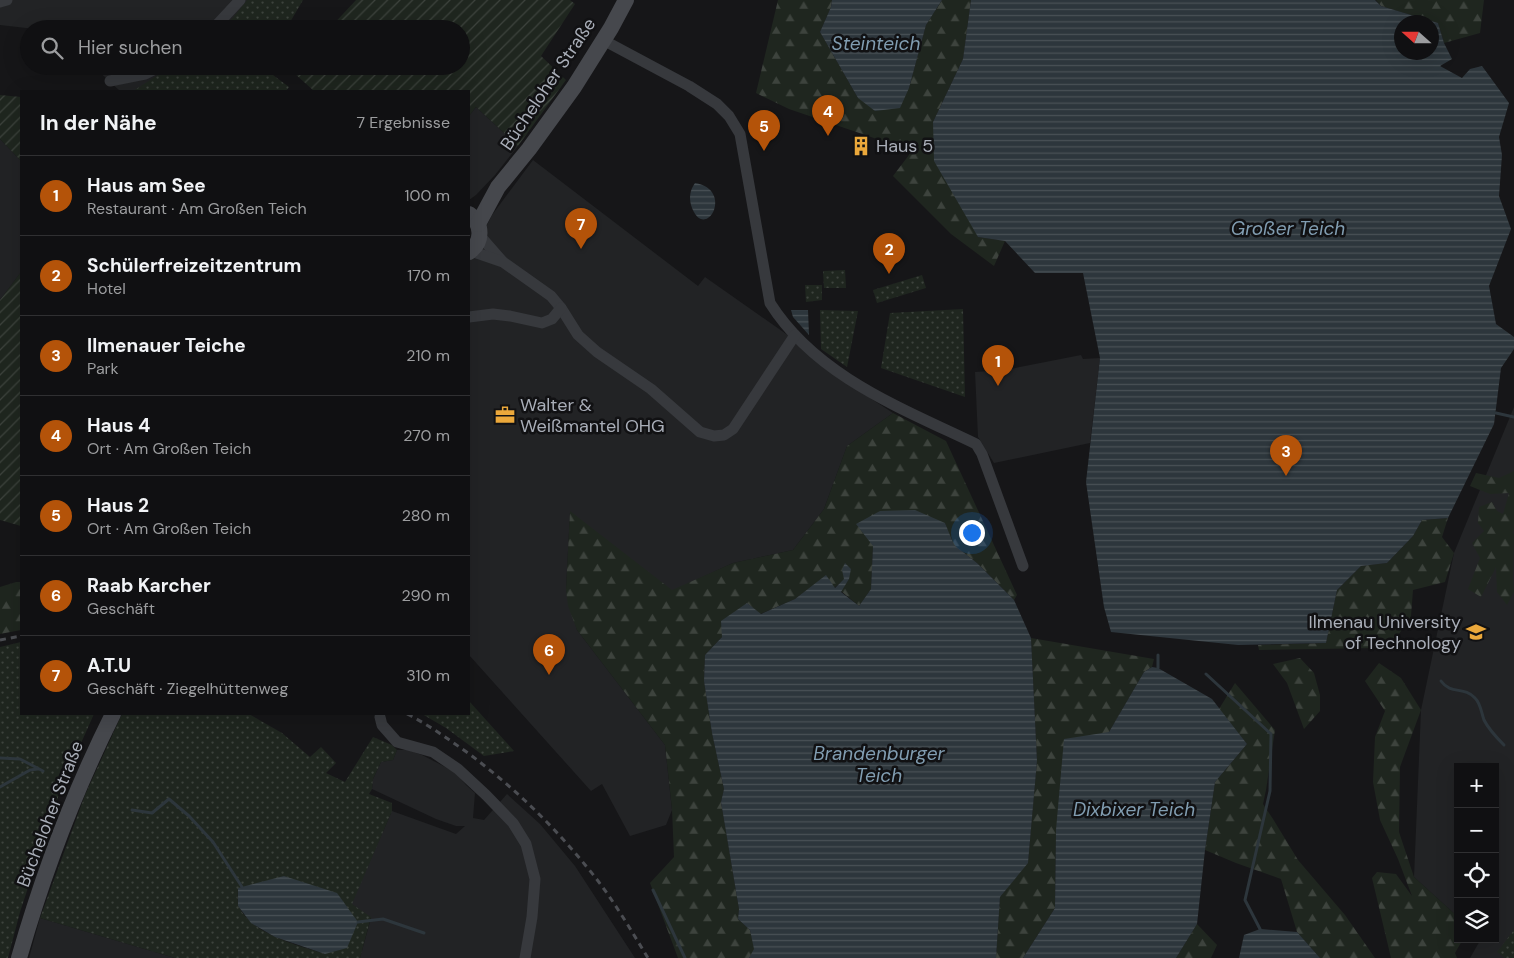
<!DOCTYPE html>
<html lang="de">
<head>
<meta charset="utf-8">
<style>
  body { margin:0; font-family:"DM Sans",sans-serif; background:#19191b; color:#f1f3f6 }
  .controls { position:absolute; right:15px; bottom:15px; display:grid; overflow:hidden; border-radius:0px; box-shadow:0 5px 20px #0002 }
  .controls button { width:45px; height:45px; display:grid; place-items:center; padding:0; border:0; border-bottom:1px solid #303032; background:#101012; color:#f1f3f6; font:25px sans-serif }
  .compass { position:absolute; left:1394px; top:15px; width:45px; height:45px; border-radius:50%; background:#101012; box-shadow:0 5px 20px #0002; rotate:291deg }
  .you { position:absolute; left:971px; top:532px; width:18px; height:18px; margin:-12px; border:4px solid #fff; border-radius:50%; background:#1a73e8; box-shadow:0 0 0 8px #1a73e833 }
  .badge { display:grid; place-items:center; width:32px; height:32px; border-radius:50%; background:#b45309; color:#fff; font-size:16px; font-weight:700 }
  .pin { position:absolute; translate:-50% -41px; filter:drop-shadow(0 1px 2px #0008) }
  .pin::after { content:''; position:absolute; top:26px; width:18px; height:15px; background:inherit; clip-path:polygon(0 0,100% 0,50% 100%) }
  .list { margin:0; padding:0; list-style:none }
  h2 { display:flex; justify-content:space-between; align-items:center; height:65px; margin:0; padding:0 20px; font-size:21px }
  h2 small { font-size:16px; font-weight:400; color:#9c9d9f }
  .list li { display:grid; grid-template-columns:32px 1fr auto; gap:15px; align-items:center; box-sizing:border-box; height:80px; padding:0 20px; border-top:1px solid #303032 }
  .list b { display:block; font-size:19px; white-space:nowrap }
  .list p { margin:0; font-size:16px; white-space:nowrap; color:#9c9d9f }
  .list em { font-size:16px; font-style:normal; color:#9c9d9f }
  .icon { flex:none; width:28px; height:28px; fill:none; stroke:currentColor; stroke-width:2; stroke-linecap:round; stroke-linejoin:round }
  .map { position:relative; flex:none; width:1514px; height:958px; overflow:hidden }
  .search { position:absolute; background:#101012; box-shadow:0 5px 20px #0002; left:20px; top:20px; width:450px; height:55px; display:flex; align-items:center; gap:12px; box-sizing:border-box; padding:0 18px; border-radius:28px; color:#9c9d9f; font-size:19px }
  .panel { position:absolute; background:#101012; box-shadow:0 5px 20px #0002; left:20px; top:90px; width:450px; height:625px; border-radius:0px }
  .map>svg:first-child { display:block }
</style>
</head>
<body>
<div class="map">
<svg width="1514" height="958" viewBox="0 0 1514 958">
  <defs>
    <pattern id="grass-dots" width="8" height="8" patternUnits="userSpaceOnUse" patternTransform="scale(1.25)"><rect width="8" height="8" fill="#1f261f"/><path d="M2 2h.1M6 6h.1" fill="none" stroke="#3d433d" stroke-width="1.8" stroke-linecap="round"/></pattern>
    <pattern id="forest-firs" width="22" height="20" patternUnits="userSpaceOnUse" patternTransform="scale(1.25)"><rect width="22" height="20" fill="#1f261f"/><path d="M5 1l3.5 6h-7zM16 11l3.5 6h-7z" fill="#3d433d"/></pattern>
    <pattern id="garden-furrows" width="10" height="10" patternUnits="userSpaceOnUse" patternTransform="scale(1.25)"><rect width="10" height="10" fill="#1f261f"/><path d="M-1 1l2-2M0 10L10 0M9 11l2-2" fill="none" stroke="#3d433d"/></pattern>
    <pattern id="water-rules" width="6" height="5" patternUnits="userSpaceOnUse" patternTransform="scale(1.25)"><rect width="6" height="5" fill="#2d363c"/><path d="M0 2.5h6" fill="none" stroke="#495156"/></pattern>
  </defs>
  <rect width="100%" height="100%" fill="#161618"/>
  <g fill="#222325">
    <polygon points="0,0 259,0 230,29 35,29 0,25"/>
    <polygon points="93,66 188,66 160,91 120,91"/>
    <polygon points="476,107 518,146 495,175 476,195 469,200 469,116"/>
    <polygon points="0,139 21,161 21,272 0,300"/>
    <polygon points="533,160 698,286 705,277 799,343 832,373 893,413 847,446 824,509 793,550 733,563 672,591 570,512 566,590 577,630 665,745 672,810 666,825 630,836 602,784 591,791 469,655 469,260 492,215"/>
    <polygon points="1081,355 1083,359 1100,358 1090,443 994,463 978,437 975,372 1005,370"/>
    <polygon points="1514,407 1514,958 1470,958 1481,939 1495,939 1495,767 1458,767 1458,917 1414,877 1421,710 1454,553"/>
    <polygon points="397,750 408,750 422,755 455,772 466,785 475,793 473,818 484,820 507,794 540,824 575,866 635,958 360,958 371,918 351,904 392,811 456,834 465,826 456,826 436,819 372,789 373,779 381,762 393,760"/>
    <polygon points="40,918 175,958 29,958"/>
  </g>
  <g fill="url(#grass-dots)" fill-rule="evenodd">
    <polygon points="247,0 303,0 286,29 220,29 232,19"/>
    <polygon points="172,66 268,66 269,72 289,87 286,91 133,91"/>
    <polygon points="845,270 846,288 824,288 823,271"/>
    <polygon points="922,275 926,288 877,303 873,290"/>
    <polygon points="805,285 822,285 822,300 806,302"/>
    <polygon points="963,309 965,397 881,368 890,313"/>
    <polygon points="820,310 858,311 847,367 821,349"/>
    <polygon points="21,642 21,714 94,714 61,788 20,912 8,958 0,958 0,647"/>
    <polygon points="469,701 514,751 484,756 446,728 422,714 469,714"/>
    <path d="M122,714H249L282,733L310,757L321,747L336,763L326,773L345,782L373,737L392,745L397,750L393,760L381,762L373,779L372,789L369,794L392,803V811L352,904L371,917L360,958H175L40,918L85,795ZM238,888L325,954C298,945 253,935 239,907C237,902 238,893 238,888Z"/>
    <polygon points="1514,930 1514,958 1505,958 1497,952"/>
  </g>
  <g fill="url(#forest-firs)">
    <polygon points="778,0 832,0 831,7 820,32 858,98 909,88 926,25 942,0 971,0 963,59 933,122 978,237 1005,241 994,266 951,234 893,176 912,151 789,109 756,93"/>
    <polygon points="1376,0 1484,0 1480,33 1444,43 1438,23 1381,6"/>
    <polygon points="893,413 946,441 1017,595 1014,600 977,563 953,545 945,523 873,546 871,589 859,606 841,591 849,579 842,570 845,579 834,588 826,576 795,599 760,614 747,603 722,637 705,655 704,681 712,733 724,789 721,802 739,909 738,919 750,930 755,950 749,958 678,958 650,883 674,857 672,809 665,745 577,630 568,606 566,590 570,511 672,590 733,563 793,550 824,509 847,446"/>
    <polygon points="1514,471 1514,529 1513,533 1514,534 1513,579 1514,592 1507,605 1497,592 1496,567 1481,597 1468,589 1480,558 1472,543 1484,531 1478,523 1479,507 1492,502 1497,511 1503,514 1509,493 1490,494 1470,486 1476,473 1499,478"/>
    <polygon points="1448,518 1442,537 1454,553 1445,582 1413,590 1411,616 1395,640 1379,648 1259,650 1258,645 1326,643 1337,590 1361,566 1387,563 1413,536 1422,520"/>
    <polygon points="16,582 21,582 21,630 0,634 0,587"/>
    <polygon points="1031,638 1154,659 1152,667 1144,672 1109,732 1056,830 1055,908 1023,958 996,958 1000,897 1028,862 1037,761"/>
    <polygon points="1300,658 1314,673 1320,695 1320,711 1304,729 1287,683 1273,664"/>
    <polygon points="1379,663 1401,678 1421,710 1400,767 1399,832 1414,877 1458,917 1458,939 1463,939 1455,953 1457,958 1391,958 1372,878 1377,872 1396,874 1412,896 1398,859 1380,820 1373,782 1375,737 1385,711 1365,681"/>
    <polygon points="1235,683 1275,730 1266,790 1263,804 1273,819 1298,860 1345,915 1375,958 1320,958 1297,932 1281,879 1236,863 1205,850 1215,782 1247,744 1219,709"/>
    <polygon points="1197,924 1217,945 1211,958 1176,958"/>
  </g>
  <g fill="url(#garden-furrows)">
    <polygon points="356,0 570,0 575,4 541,56 566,80 518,146 476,107 469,116 469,91 314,91 294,73 295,66 461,66 461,29 329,29"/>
    <polygon points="0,95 21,97 21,161 0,139"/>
    <polygon points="21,272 21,526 0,520 0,300"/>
  </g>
  <g fill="url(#water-rules)" fill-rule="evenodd">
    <polygon points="832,0 942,0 926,25 909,88 900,108 875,111 858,98 820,32 831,7"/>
    <path d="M971,0H1375L1381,6L1438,23L1444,43L1452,59L1440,66L1462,78L1470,69L1482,66L1509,103L1499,137L1502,155L1499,196L1511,229L1489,286L1496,324L1514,337V349L1501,368L1494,424L1448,518L1422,520L1413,536L1387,563L1361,566L1337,590L1326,643L1238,645L1111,632L1104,607L1086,482L1100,358L1083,273H1035L1005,241L978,237L934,161L933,122L963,59ZM1402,22H1432V52H1402Z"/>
    <path d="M695,183C736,190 704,245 691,205C689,197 690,190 695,183Z"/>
    <polygon points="791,310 808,310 809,335 793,317"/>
    <polygon points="915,510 945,523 954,545 977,563 1014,600 1031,638 1037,761 1028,863 1000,897 996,958 749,958 754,949 750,930 738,919 739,909 721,802 724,789 712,733 704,681 705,655 722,637 721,621 747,603 761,614 795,599 826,575 835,588 844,579 842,570 845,563 851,569 849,579 841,592 859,606 871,589 873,546 856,524 880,511"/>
    <polygon points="1152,667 1158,668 1212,699 1247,744 1215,782 1205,850 1197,924 1176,958 1023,958 1055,908 1056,830 1064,739 1109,732 1144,672"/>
    <polygon points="284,876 337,893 358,922 347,948 325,954 275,937 251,923 238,906 238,888"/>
    <polygon points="1260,929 1297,932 1320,958 1239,958 1244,935"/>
  </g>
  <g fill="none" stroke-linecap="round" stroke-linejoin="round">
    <g stroke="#2d363c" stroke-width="3">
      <polyline points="1496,413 1514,417"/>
      <polyline points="1158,668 1158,655"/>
      <polyline points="1206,674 1271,734 1270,791 1245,900 1260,929"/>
      <path d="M1441,681C1451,695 1464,686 1475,698C1481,704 1481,712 1484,720C1489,730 1496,737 1504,745"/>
      <polyline points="0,758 20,759 43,771"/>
      <polyline points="0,787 30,770 38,769"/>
      <polyline points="132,810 152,813 169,799 189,816 213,842 242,887"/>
      <polyline points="653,890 685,958"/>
      <polyline points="358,922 383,919 424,933"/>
    </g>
    <g stroke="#37393d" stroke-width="11">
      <polyline points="0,2 7,0"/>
      <polyline points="213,29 240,0"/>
      <path d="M603,40L689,86L717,104L729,116L740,134L770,303C816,376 901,408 976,444L982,454L1023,566"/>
      <polyline points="110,81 145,74 161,66"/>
      <polyline points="480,236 502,261"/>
      <polyline points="471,251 503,262 551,296 561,308 578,335 597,352 651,389 700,432 714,436 724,435 733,429 795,335"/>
      <polyline points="469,317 493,314 510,316 542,323 552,319 561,308"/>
      <polyline points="380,717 382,725 397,742 433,752 458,769 486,795 513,823 526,844 535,879 532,917 525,958"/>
    </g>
    <g stroke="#46484d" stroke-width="16">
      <path d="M469,214C483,224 483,242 469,252"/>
      <polyline points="478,224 498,187 529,149 574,87 611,28 626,0"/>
      <path d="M19,958C43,874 74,792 113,714"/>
    </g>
    <g stroke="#4b4d52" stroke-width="3" stroke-dasharray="6 5" stroke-linecap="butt">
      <polyline points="0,640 21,636"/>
      <path d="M407,714C429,725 448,739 468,753C512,786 551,823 586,866C610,894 629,927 648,958"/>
    </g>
  </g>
  <defs>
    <symbol id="building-bare" viewBox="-9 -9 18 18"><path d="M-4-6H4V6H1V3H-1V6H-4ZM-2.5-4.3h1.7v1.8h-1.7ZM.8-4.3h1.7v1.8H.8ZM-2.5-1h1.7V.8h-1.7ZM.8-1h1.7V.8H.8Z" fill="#eba83b" stroke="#111113" stroke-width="2.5" paint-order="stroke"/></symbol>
    <symbol id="office-bare" viewBox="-9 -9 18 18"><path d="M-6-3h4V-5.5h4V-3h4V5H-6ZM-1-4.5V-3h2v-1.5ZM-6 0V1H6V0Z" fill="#eba83b" stroke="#111113" stroke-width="2.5" paint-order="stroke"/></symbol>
    <symbol id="university-bare" viewBox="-9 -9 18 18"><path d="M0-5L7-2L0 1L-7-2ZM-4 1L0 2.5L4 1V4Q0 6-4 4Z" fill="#eba83b" stroke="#111113" stroke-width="2.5" paint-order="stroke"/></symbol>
  </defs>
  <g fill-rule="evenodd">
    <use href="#building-bare" x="847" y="132" width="28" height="28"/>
    <use href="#office-bare" x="491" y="401" width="28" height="28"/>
    <use href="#university-bare" x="1462" y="618" width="28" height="28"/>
  </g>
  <g text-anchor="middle" stroke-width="5" stroke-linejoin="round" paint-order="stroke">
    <g font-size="18" fill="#a9aeb8" stroke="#111113">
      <text transform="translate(548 84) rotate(-56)" y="6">Bücheloher Straße</text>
      <text transform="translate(50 814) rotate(-69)" y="6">Bücheloher Straße</text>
    </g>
    <g font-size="18" fill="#a9aeb8" stroke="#111113" text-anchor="start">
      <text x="876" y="152">Haus 5</text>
      <text x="520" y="411">Walter &amp;<tspan x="520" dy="21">Weißmantel OHG</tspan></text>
      <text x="1461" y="628" text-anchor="end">Ilmenau University<tspan x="1461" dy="21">of Technology</tspan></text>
    </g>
    <g font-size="19" font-style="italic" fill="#819db1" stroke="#111113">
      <text x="876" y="50">Steinteich</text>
      <text x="1288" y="235">Großer Teich</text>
      <text x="879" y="760">Brandenburger<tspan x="879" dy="22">Teich</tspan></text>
      <text x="1134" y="816">Dixbixer Teich</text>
    </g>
  </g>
</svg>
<div class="controls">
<button>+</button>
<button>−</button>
<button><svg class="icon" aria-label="locate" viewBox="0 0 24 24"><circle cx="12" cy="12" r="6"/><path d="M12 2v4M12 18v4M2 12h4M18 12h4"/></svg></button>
<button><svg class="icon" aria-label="layers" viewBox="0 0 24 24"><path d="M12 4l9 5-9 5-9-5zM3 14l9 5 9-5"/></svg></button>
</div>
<svg class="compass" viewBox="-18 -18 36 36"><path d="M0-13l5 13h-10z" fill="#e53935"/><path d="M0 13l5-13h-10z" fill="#9c9d9f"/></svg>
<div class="you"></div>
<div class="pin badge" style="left:998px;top:386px">1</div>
<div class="pin badge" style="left:889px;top:274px">2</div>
<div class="pin badge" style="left:1286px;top:476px">3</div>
<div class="pin badge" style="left:828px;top:136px">4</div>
<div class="pin badge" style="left:764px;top:151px">5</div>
<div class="pin badge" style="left:549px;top:675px">6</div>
<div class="pin badge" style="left:581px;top:249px">7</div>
<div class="search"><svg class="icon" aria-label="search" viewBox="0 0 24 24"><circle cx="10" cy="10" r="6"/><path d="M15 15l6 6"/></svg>Hier suchen</div>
<section class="panel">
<h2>In der Nähe<small>7 Ergebnisse</small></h2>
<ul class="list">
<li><span class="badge">1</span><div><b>Haus am See</b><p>Restaurant · Am Großen Teich</p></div><em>100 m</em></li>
<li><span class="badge">2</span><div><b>Schülerfreizeitzentrum</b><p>Hotel</p></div><em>170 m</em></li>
<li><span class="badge">3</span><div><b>Ilmenauer Teiche</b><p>Park</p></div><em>210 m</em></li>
<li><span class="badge">4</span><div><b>Haus 4</b><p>Ort · Am Großen Teich</p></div><em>270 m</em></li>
<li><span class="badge">5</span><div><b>Haus 2</b><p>Ort · Am Großen Teich</p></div><em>280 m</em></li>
<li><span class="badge">6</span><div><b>Raab Karcher</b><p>Geschäft</p></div><em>290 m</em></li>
<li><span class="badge">7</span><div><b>A.T.U</b><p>Geschäft · Ziegelhüttenweg</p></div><em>310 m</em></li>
</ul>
</section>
</div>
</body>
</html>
